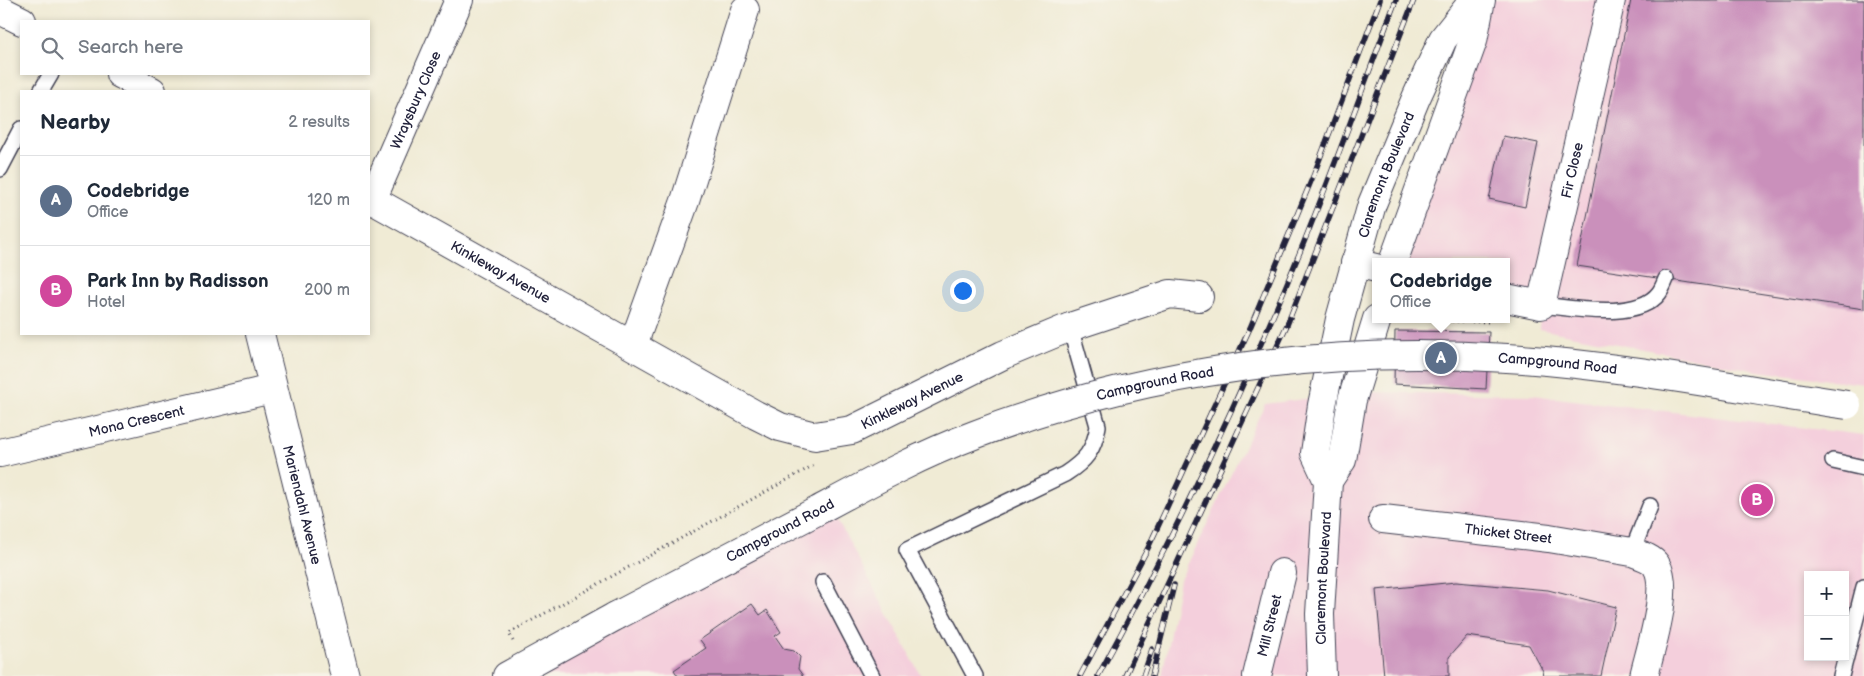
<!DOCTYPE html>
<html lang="en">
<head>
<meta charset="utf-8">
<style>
  body { margin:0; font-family:"Balsamiq Sans",sans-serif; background:#f2f2f3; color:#1f2937 }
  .controls { position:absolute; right:15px; bottom:15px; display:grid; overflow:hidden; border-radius:0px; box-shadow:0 2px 8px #0003 }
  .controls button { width:45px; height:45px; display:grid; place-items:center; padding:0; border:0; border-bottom:1px solid #e0e1e3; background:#fff; color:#1f2937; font:25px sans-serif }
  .you { position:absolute; left:962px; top:290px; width:18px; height:18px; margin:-12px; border:4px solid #fff; border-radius:50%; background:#1a73e8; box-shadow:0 0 0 8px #1a73e833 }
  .badge { display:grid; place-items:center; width:32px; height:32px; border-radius:50%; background:#c8321e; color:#fff; font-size:16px; font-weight:700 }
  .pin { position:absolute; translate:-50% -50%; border:2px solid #fff; box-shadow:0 1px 5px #0006 }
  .popup { position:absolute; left:1372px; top:258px; width:138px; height:65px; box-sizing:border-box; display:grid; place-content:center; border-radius:0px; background:#fff; filter:drop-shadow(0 1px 4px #0005); font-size:16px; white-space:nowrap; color:#747a83 }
  .popup b { font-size:19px; color:#1f2937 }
  .popup::after { content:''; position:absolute; left:50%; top:100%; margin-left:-10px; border:10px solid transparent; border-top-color:#fff }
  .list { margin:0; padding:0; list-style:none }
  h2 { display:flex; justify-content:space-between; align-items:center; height:65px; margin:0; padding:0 20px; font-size:21px }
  h2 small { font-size:16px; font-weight:400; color:#747a83 }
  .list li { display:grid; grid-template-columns:32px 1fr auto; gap:15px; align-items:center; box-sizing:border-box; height:90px; padding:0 20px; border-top:1px solid #e0e1e3 }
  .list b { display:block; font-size:19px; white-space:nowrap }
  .list p { margin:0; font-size:16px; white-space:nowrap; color:#747a83 }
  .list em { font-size:16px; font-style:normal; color:#747a83 }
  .icon { flex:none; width:28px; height:28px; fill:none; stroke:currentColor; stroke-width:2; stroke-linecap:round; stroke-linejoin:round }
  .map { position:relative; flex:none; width:1864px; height:676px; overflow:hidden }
  .search { position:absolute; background:#fff; box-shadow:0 2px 8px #0003; left:20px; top:20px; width:350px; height:55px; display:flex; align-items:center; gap:12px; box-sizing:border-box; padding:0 18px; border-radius:0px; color:#747a83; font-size:19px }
  .panel { position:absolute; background:#fff; box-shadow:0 2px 8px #0003; left:20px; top:90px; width:350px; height:245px; border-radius:0px }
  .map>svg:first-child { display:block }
</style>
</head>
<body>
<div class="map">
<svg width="1864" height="676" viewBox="0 0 1864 676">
  <rect width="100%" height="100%" fill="#f7f3e8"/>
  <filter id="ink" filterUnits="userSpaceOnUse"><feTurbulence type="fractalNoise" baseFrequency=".02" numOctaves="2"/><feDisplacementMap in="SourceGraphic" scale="10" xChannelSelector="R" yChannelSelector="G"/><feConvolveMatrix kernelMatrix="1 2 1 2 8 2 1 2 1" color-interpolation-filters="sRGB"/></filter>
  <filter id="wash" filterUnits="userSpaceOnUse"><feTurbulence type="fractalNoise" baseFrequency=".0096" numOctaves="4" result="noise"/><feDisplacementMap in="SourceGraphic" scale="20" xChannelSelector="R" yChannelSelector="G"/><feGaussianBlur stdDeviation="1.12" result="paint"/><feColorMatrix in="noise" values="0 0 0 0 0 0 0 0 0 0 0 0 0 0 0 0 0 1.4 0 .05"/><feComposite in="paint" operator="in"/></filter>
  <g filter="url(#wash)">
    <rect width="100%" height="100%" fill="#f0ebd5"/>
    <g fill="#f4cfdc" fill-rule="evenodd">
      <polygon points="1481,0 1864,0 1864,384 1758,371 1539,329 1541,305 1506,298 1506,262 1393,262"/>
      <path d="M1360,392L1532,395L1864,435V676H1162L1180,580L1265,404ZM1808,575H1845V657H1808Z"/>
      <polygon points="829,504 921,676 507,676"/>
    </g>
    <g id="blocks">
      <g fill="#ca90bb">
        <polygon points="1631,0 1864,0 1864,309 1577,266"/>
        <polygon points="1503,136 1538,143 1525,207 1489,199"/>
        <polygon points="1395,331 1489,332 1486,389 1394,384"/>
        <polygon points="1456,582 1548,590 1616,607 1601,676 1542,676 1543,671 1529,645 1467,636 1449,657 1449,676 1384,676 1376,590"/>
        <polygon points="752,604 760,615 767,610 781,632 775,636 784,649 794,651 800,657 798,669 803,676 678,676 674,670 706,648 700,640"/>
      </g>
    </g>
  </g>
  <g filter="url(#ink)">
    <use href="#blocks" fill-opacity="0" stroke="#414052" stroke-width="1"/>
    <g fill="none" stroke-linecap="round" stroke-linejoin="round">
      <defs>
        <g id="lane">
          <polyline points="41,91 51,74"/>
          <polyline points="0,169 21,129"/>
          <path d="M1541,305C1572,308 1638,321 1659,293C1662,289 1664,284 1666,279"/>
          <polyline points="1833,461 1864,468"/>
          <polyline points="1632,552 1650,506"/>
          <polyline points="823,582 872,676"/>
          <path d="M975,676L907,550L1065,474C1085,461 1094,451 1098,426L1070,327"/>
          <polyline points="1841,676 1864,587"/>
        </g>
        <g id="street">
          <polyline points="0,10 22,21"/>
          <polyline points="120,74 152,91"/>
          <path id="s1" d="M369,198L756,415L780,427L815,436L852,430L1003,355L1070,327L1170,294L1199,297"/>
          <path id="s2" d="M372,200L459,0"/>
          <polyline points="1355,263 1376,268"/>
          <path id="s3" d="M1506,298L1541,305L1611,0"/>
          <path id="s4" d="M260,334L345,676"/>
          <polyline points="633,345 685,201 745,10"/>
          <path id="s5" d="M0,453L272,389"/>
          <path id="s6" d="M1383,519L1549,538L1632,552C1640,555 1651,558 1656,565C1671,588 1650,650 1644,676"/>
          <path id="s7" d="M1257,676L1282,573"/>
        </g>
        <g id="secondary">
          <polyline points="1393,262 1473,41 1481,0"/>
          <polyline points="1328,481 1342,460 1352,400 1377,319"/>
          <polyline points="507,676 616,616"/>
          <path id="s8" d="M1322,676L1320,614L1328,481L1315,453L1322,405L1340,319L1372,204L1416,98L1443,39L1474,0"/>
        </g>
      </defs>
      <use href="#lane" stroke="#414052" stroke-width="18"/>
      <use href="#street" stroke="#414052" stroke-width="30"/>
      <use href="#secondary" stroke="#414052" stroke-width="30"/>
      <g stroke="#414052" stroke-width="3" stroke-dasharray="1 4" stroke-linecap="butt">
        <polyline points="1437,321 1492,322"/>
        <polyline points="513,641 509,633 816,464"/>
      </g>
      <use href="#lane" stroke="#fff" stroke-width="15"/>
      <use href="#street" stroke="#fff" stroke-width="28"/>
      <use href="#secondary" stroke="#fff" stroke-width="28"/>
      <defs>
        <g id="rail">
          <polyline points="1080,676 1148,548 1250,328 1314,174 1380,0"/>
          <path d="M1098,676C1174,537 1242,394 1302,247C1335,166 1365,82 1396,0"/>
          <polyline points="1125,676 1287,325 1414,0"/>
          <polyline points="1143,676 1152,649"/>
          <polyline points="1152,676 1174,585"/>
        </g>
      </defs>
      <use href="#rail" stroke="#22223b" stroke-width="5.5"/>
      <use href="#rail" stroke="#f7f3e8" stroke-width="4" stroke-dasharray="11" stroke-linecap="butt"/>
      <defs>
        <g id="secondary-bridge">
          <path id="s9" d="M616,616C683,581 750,546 817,511C869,483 918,456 974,435C1143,370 1327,346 1507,358C1621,365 1735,388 1847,405"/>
        </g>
      </defs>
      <use href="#secondary-bridge" stroke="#414052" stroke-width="30" stroke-linecap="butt"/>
      <use href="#secondary-bridge" stroke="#fff" stroke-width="28"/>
    </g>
  </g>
  <g text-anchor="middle" stroke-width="5" stroke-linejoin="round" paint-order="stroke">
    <g font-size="14" fill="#22223b" stroke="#f7f3e8">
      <text dy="5" stroke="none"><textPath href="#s2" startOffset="109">Wraysbury Close</textPath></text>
      <text dy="5" stroke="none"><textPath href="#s3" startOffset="174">Fir Close</textPath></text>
      <text dy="5" stroke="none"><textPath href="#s8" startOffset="514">Claremont Boulevard</textPath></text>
      <text dy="5" stroke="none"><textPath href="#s1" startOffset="151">Kinkleway Avenue</textPath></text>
      <text dy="5" stroke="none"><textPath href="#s9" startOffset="995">Campground Road</textPath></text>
      <text dy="5" stroke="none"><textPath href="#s9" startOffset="590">Campground Road</textPath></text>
      <text dy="5" stroke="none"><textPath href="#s1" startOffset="611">Kinkleway Avenue</textPath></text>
      <text dy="5" stroke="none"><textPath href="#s5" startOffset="140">Mona Crescent</textPath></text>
      <text dy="5" stroke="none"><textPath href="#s4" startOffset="176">Mariendahl Avenue</textPath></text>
      <text dy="5" stroke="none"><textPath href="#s9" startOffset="185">Campground Road</textPath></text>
      <text dy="5" stroke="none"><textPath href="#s6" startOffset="126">Thicket Street</textPath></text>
      <text dy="5" stroke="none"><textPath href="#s8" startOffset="98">Claremont Boulevard</textPath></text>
      <text dy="5" stroke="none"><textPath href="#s7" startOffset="52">Mill Street</textPath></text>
    </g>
  </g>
</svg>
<div class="controls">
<button>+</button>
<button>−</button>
</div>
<div class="you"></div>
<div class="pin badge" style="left:1441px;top:358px;background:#5c6f8a">A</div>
<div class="popup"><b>Codebridge</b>Office</div>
<div class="pin badge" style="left:1757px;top:500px;background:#d1479c">B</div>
<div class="search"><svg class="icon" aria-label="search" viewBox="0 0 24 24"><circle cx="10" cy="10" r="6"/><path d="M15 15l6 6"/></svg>Search here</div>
<section class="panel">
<h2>Nearby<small>2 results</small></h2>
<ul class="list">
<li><span class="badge" style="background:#5c6f8a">A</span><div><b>Codebridge</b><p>Office</p></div><em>120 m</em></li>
<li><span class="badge" style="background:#d1479c">B</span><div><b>Park Inn by Radisson</b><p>Hotel</p></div><em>200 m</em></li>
</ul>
</section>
</div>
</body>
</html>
